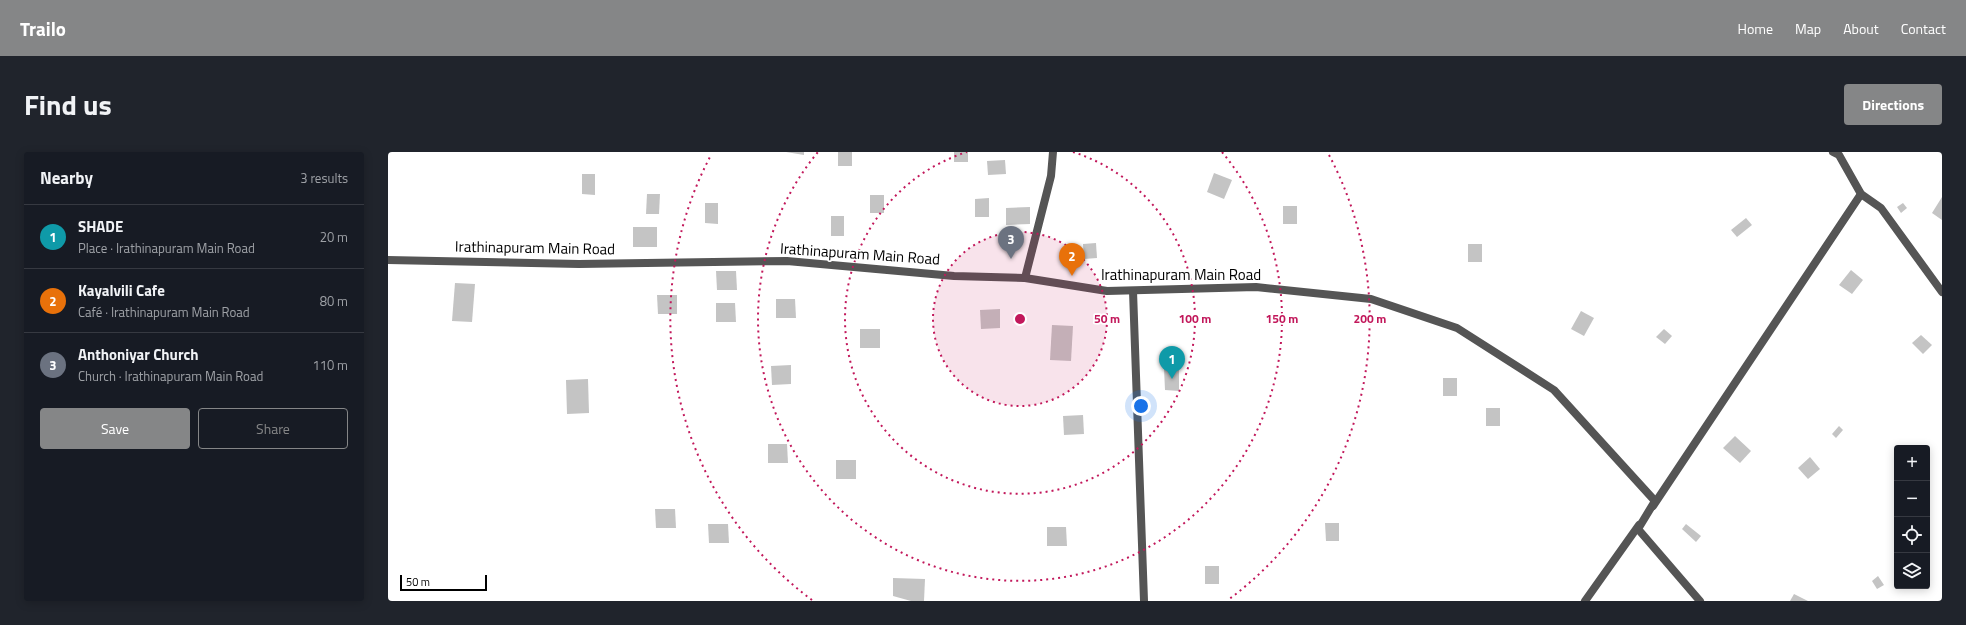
<!DOCTYPE html>
<html lang="en">
<head>
<meta charset="utf-8">
<style>
  body { margin:0; font-family:"Titillium Web",sans-serif; background:#20242c; color:#f1f3f6 }
  .controls { position:absolute; right:12px; bottom:12px; display:grid; overflow:hidden; border-radius:4px; box-shadow:0 2px 10px #0003 }
  .controls button { width:36px; height:36px; display:grid; place-items:center; padding:0; border:0; border-bottom:1px solid #363941; background:#171b24; color:#f1f3f6; font:20px sans-serif }
  .scale { position:absolute; left:12px; bottom:10px; width:87px; box-sizing:border-box; padding-left:4px; border:2px solid #000; border-top:0; font-size:11px; line-height:14px; white-space:nowrap; color:#000; -webkit-text-stroke:3px #fff; paint-order:stroke }
  .you { position:absolute; left:753px; top:254px; width:14px; height:14px; margin:-10px; border:3px solid #fff; border-radius:50%; background:#1a73e8; box-shadow:0 0 0 6px #1a73e833 }
  .badge { display:grid; place-items:center; width:26px; height:26px; border-radius:50%; background:#858687; color:#fff; font-size:13px; font-weight:700 }
  .pin { position:absolute; translate:-50% -33px; filter:drop-shadow(0 1px 2px #0008) }
  .pin::after { content:''; position:absolute; top:21px; width:14px; height:12px; background:inherit; clip-path:polygon(0 0,100% 0,50% 100%) }
  .list { margin:0; padding:0; list-style:none }
  h2 { display:flex; justify-content:space-between; align-items:center; height:52px; margin:0; padding:0 16px; font-size:17px }
  h2 small { font-size:13px; font-weight:400; color:#9ea1a6 }
  .list li { display:grid; grid-template-columns:26px 1fr auto; gap:12px; align-items:center; box-sizing:border-box; height:64px; padding:0 16px; border-top:1px solid #363941 }
  .list b { display:block; font-size:15px; white-space:nowrap }
  .list p { margin:0; font-size:13px; white-space:nowrap; color:#9ea1a6 }
  .list em { font-size:13px; font-style:normal; color:#9ea1a6 }
  .actions { display:flex; gap:8px; padding:12px 16px }
  .actions a { flex:1; padding:9px 0; border:1px solid #858687; border-radius:4px; text-align:center; font-size:14px; color:#858687 }
  .actions .main { background:#858687; color:#fff }
  .icon { flex:none; width:22px; height:22px; fill:none; stroke:currentColor; stroke-width:2; stroke-linecap:round; stroke-linejoin:round }
  .map { position:relative; flex:none; width:1554px; height:449px; overflow:hidden; border-radius:4px }
  header { display:flex; align-items:center; gap:24px; box-sizing:border-box; height:56px; padding:0 20px; background:#858687; color:#fff }
  header strong { font-size:19px }
  nav { display:flex; gap:22px; margin-inline-start:auto; font-size:14px }
  .intro { display:flex; align-items:center; justify-content:space-between; box-sizing:border-box; height:96px; padding:0 24px }
  h1 { margin:0; font-size:28px }
  .button { padding:10px 18px; border-radius:4px; background:#858687; color:#fff; font-size:14px; font-weight:700 }
  main { display:flex; gap:24px; padding:0 24px }
  aside { flex:1; background:#171b24; border-radius:4px; box-shadow:0 2px 10px #0003 }
  .map>svg:first-child { display:block }
</style>
</head>
<body>
<header>
<strong>Trailo</strong>
<nav><a>Home</a><a>Map</a><a>About</a><a>Contact</a></nav>
</header>
<div class="intro"><h1>Find us</h1><a class="button">Directions</a></div>
<main>
<aside>
<h2>Nearby<small>3 results</small></h2>
<ul class="list">
<li><span class="badge" style="background:#0f9aa8">1</span><div><b>SHADE</b><p>Place · Irathinapuram Main Road</p></div><em>20 m</em></li>
<li><span class="badge" style="background:#e8710a">2</span><div><b>Kayalvili Cafe</b><p>Café · Irathinapuram Main Road</p></div><em>80 m</em></li>
<li><span class="badge" style="background:#6b7280">3</span><div><b>Anthoniyar Church</b><p>Church · Irathinapuram Main Road</p></div><em>110 m</em></li>
</ul>
<div class="actions"><a class="main">Save</a><a>Share</a></div>
</aside>
<div class="map">
<svg width="1554" height="449" viewBox="0 0 1554 449">
  <rect width="100%" height="100%" fill="#fff"/>
  <g fill="#c4c4c4">
    <polygon points="398,0 416,0 416,3"/>
    <rect x="450" y="0" width="14" height="14"/>
    <rect x="566" y="0" width="14" height="10"/>
    <polygon points="617,8 618,22 600,23 599,9"/>
    <polygon points="826,21 844,28 836,47 819,40"/>
    <polygon points="194,22 207,22 207,43 194,42"/>
    <polygon points="259,42 272,42 271,62 258,62"/>
    <rect x="482" y="43" width="14" height="18"/>
    <polygon points="1554,45 1554,68 1544,61"/>
    <polygon points="601,46 601,65 587,65 587,47"/>
    <polygon points="317,51 330,51 330,72 317,71"/>
    <polygon points="1515,51 1519,56 1513,61 1509,55"/>
    <rect x="895" y="54" width="14" height="18"/>
    <polygon points="642,55 642,72 618,73 618,56"/>
    <rect x="443" y="64" width="13" height="20"/>
    <polygon points="1358,66 1364,73 1349,85 1343,78"/>
    <rect x="245" y="75" width="24" height="20"/>
    <polygon points="708,91 709,106 696,107 695,92"/>
    <rect x="1080" y="92" width="14" height="18"/>
    <polygon points="1463,118 1475,128 1464,142 1451,133"/>
    <polygon points="328,119 348,119 349,138 329,138"/>
    <polygon points="67,131 87,132 84,170 64,169"/>
    <polygon points="269,143 289,143 289,162 270,162"/>
    <polygon points="388,147 407,147 408,166 388,166"/>
    <polygon points="328,151 347,151 348,170 328,170"/>
    <polygon points="612,157 612,176 593,177 592,158"/>
    <polygon points="1193,159 1206,166 1196,184 1183,177"/>
    <polygon points="664,173 685,174 683,209 662,208"/>
    <rect x="472" y="177" width="20" height="19"/>
    <polygon points="1276,177 1284,184 1277,192 1268,185"/>
    <polygon points="1533,183 1544,193 1535,202 1524,191"/>
    <polygon points="781,211 791,212 791,239 777,238 776,216 781,215"/>
    <polygon points="403,213 403,232 384,233 383,214"/>
    <rect x="1055" y="226" width="14" height="18"/>
    <polygon points="200,227 201,261 179,262 178,228"/>
    <rect x="1098" y="256" width="14" height="18"/>
    <polygon points="695,263 696,282 676,283 675,264"/>
    <polygon points="1451,274 1455,278 1448,286 1444,282"/>
    <polygon points="1347,284 1363,299 1352,311 1335,296"/>
    <polygon points="380,292 399,292 400,311 380,311"/>
    <polygon points="1422,305 1432,317 1420,327 1410,316"/>
    <rect x="448" y="308" width="20" height="19"/>
    <polygon points="267,357 287,357 288,376 268,376"/>
    <polygon points="937,371 951,371 951,389 938,389"/>
    <polygon points="320,372 340,372 341,391 321,391"/>
    <polygon points="1298,372 1313,384 1308,390 1294,377"/>
    <polygon points="659,375 678,375 679,394 659,394"/>
    <rect x="817" y="414" width="14" height="18"/>
    <polygon points="1490,424 1496,433 1489,437 1484,429"/>
    <polygon points="505,426 537,427 536,449 523,449 505,444"/>
    <polygon points="1406,442 1420,449 1402,449"/>
  </g>
  <g fill="none" stroke-linecap="round" stroke-linejoin="round">
    <g stroke="#555" stroke-width="8">
      <polyline points="1445,0 1451,3 1473,42 1493,56 1554,140"/>
      <polyline points="0,108 191,112 399,109 566,124 637,126 719,139 868,135 983,147 1069,176 1166,238 1267,349 1250,377 1312,449"/>
      <polyline points="637,126 663,24 665,0"/>
      <polyline points="745,139 756,449"/>
      <polyline points="1265,354 1473,42"/>
      <polyline points="1197,449 1251,373"/>
    </g>
  </g>
  <circle cx="632" cy="167" r="87" fill="#c2185b" fill-opacity=".12"/>
  <g fill="none" stroke="#c2185b" stroke-width="2" stroke-dasharray="2 4">
    <circle cx="632" cy="167" r="87"/>
    <path d="M685 0A175 175 0 1 1 579 0"/>
    <path d="M834 0A262 262 0 1 1 430 0"/>
    <path d="M424 448A350 350 0 0 1 323 3M941 3A350 350 0 0 1 840 448"/>
  </g>
  <g text-anchor="middle" stroke-width="3.5" stroke-linejoin="round" paint-order="stroke">
    <g font-size="15" fill="#000" stroke="#fff">
      <text transform="translate(147 96) rotate(1)" y="5">Irathinapuram Main Road</text>
      <text transform="translate(472 102) rotate(4)" y="5">Irathinapuram Main Road</text>
      <text x="793" y="128">Irathinapuram Main Road</text>
    </g>
  </g>
  <circle cx="632" cy="167" r="6" fill="#c2185b" stroke="#fff" stroke-width="2"/>
  <g font-size="12" text-anchor="middle" font-weight="bold" fill="#c2185b" stroke="#fff" stroke-width="3.5" stroke-linejoin="round" paint-order="stroke">
    <text x="719" y="171">50 m</text>
    <text x="807" y="171">100 m</text>
    <text x="894" y="171">150 m</text>
    <text x="982" y="171">200 m</text>
  </g>
</svg>
<div class="controls">
<button>+</button>
<button>−</button>
<button><svg class="icon" aria-label="locate" viewBox="0 0 24 24"><circle cx="12" cy="12" r="6"/><path d="M12 2v4M12 18v4M2 12h4M18 12h4"/></svg></button>
<button><svg class="icon" aria-label="layers" viewBox="0 0 24 24"><path d="M12 4l9 5-9 5-9-5zM3 14l9 5 9-5"/></svg></button>
</div>
<div class="scale">50 m</div>
<div class="you"></div>
<div class="pin badge" style="left:784px;top:227px;background:#0f9aa8">1</div>
<div class="pin badge" style="left:684px;top:124px;background:#e8710a">2</div>
<div class="pin badge" style="left:623px;top:107px;background:#6b7280">3</div>
</div>
</main>
</body>
</html>
